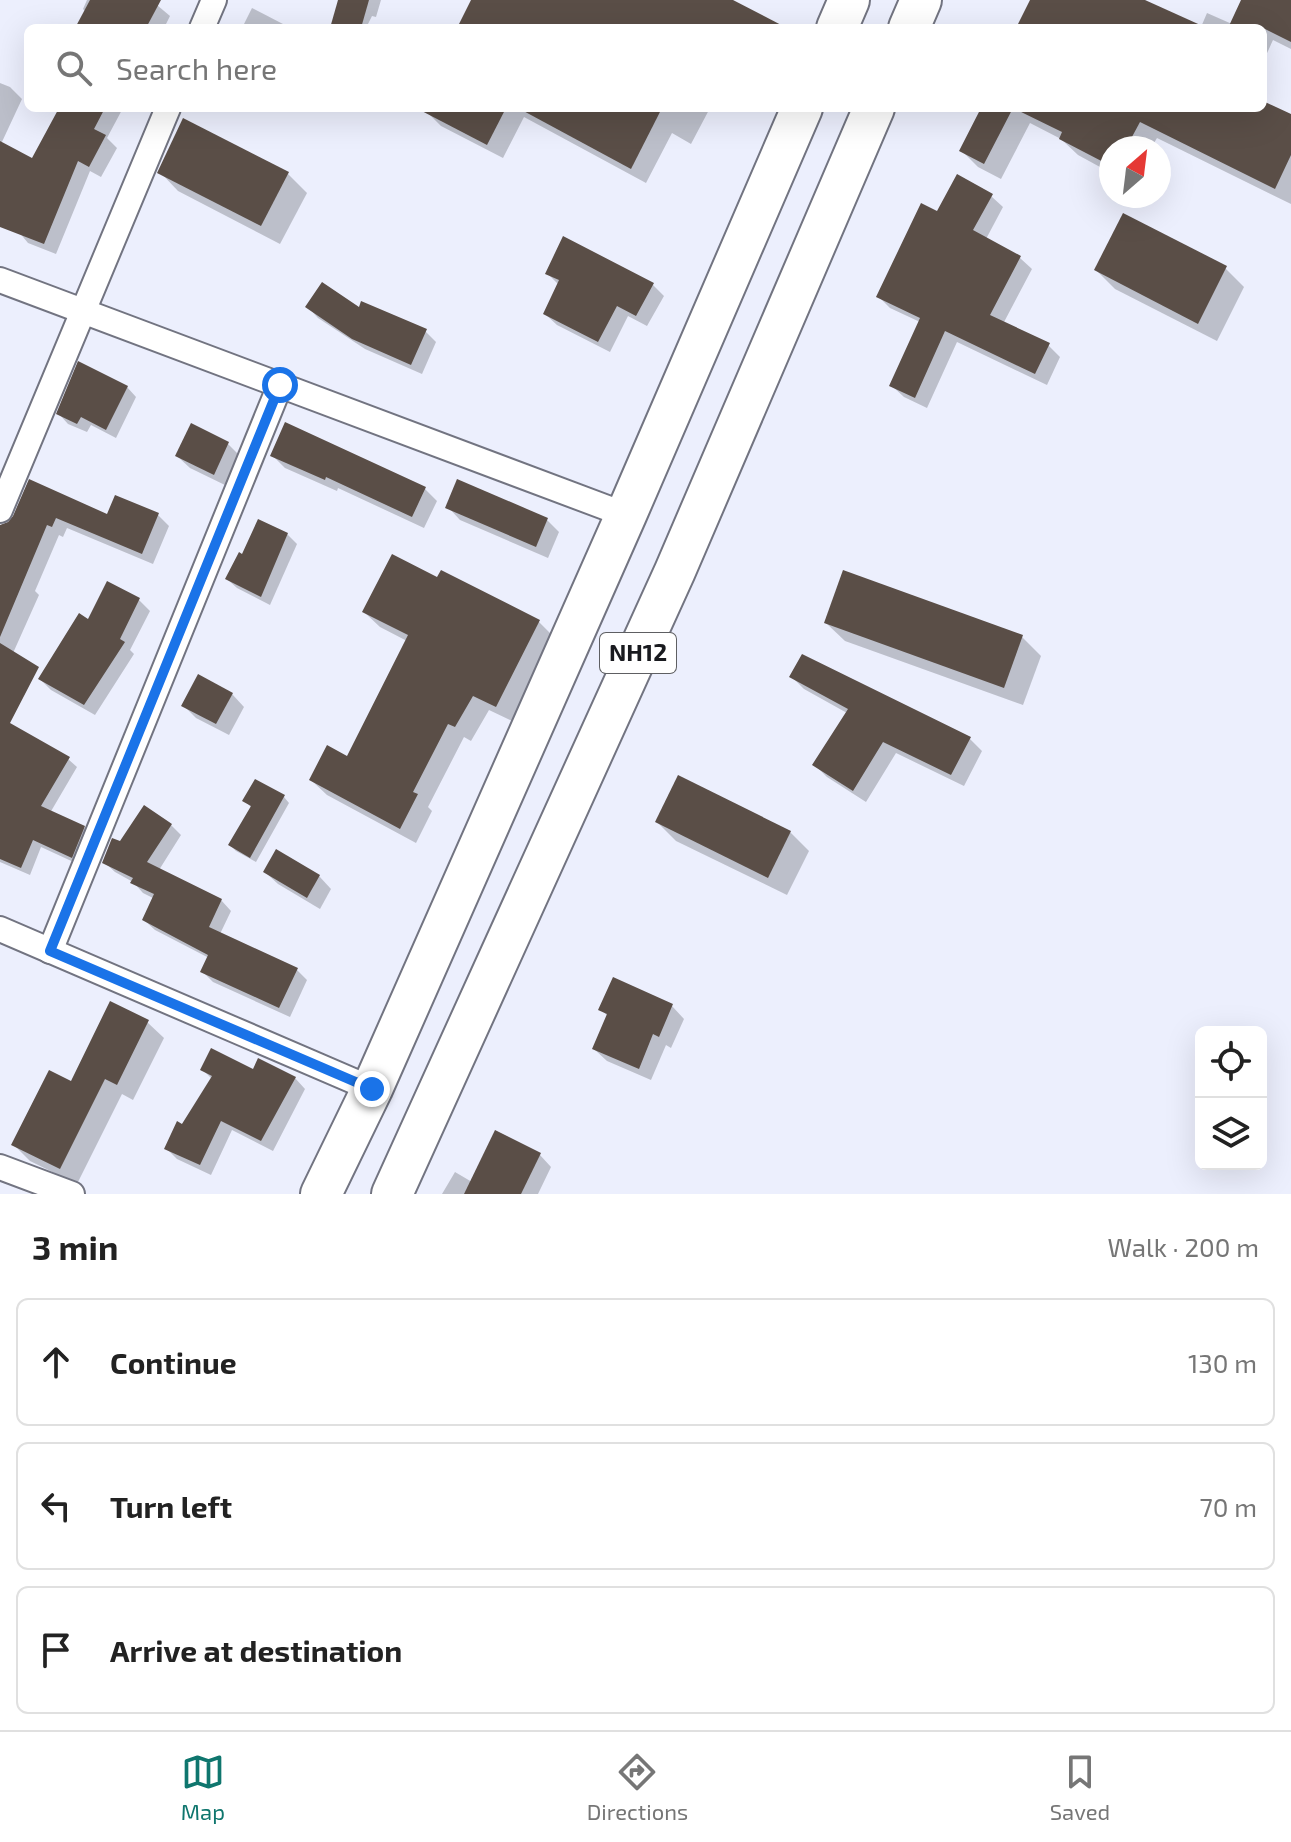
<!DOCTYPE html>
<html lang="en">
<head>
<meta charset="utf-8">
<style>
  body { margin:0; font-family:"Exo 2",sans-serif; background:#f6f6f6; color:#222 }
  .controls { position:absolute; right:24px; bottom:24px; display:grid; overflow:hidden; border-radius:12px; box-shadow:0 8px 32px #0002 }
  .controls button { width:72px; height:72px; display:grid; place-items:center; padding:0; border:0; border-bottom:2px solid #e0e0e0; background:#fff; color:#222; font:40px sans-serif }
  .compass { position:absolute; left:1099px; top:136px; width:72px; height:72px; border-radius:50%; background:#fff; box-shadow:0 8px 32px #0002; rotate:28deg }
  .stop { position:absolute; width:24px; height:24px; margin:-18px; border:6px solid #1a73e8; border-radius:50%; background:#fff }
  .stop.end { background:#1a73e8; border-color:#fff; box-shadow:0 2px 8px #0008 }
  .list { margin:0; padding:0; list-style:none }
  h2 { display:flex; justify-content:space-between; align-items:center; height:104px; margin:0; padding:0 32px; font-size:34px }
  h2 small { font-size:26px; font-weight:400; color:#767676 }
  .list li { display:grid; grid-template-columns:52px 1fr auto; gap:24px; align-items:center; box-sizing:border-box; height:128px; margin:0 16px 16px; padding:0 16px; border:2px solid #e0e0e0; border-radius:12px }
  .list b { display:block; font-size:30px; white-space:nowrap }
  .list em { font-size:26px; font-style:normal; color:#767676 }
  .icon { flex:none; width:44px; height:44px; fill:none; stroke:currentColor; stroke-width:2; stroke-linecap:round; stroke-linejoin:round }
  .map { position:relative; flex:none; width:1291px; height:1194px; overflow:hidden }
  .search { position:absolute; background:#fff; box-shadow:0 8px 32px #0002; left:24px; right:24px; top:24px; height:88px; display:flex; align-items:center; gap:20px; box-sizing:border-box; padding:0 28px; border-radius:12px; color:#767676; font-size:30px }
  .sheet { height:536px; background:#fff }
  nav { display:flex; justify-content:space-around; align-items:center; box-sizing:border-box; height:112px; border-top:2px solid #e0e0e0; background:#fff; font-size:22px; color:#767676 }
  nav a { display:grid; justify-items:center; gap:4px }
  nav .on { color:#0f766e }
  .map>svg:first-child { display:block }
</style>
</head>
<body>
<div class="map">
<svg width="1291" height="1194" viewBox="0 0 1291 1194">
  <rect width="100%" height="100%" fill="#eceffd"/>
  <g fill="#0003">
    <polygon points="87,0 151,0 170,16 164,28 78,28 86,12 83,9"/>
    <polygon points="341,0 381,0 376,17 372,16 366,28 332,28"/>
    <polygon points="1045,0 1140,0 1201,27 1207,13 1232,24 1243,0 1291,0 1291,49 1273,40 1263,62 1263,28 1019,28"/>
    <polygon points="252,8 283,24 287,28 242,28"/>
    <polygon points="0,83 10,87 22,99 1,144 33,161 61,108 123,108 107,138 117,148 101,177 90,171 56,254 28,243 0,209"/>
    <polygon points="1263,103 1291,116 1291,204 1157,138 1151,148 1111,148 1111,173 1078,155 1061,139 1030,123 1001,179 978,167 961,150 983,108 1263,108"/>
    <polygon points="427,108 710,108 691,144 672,133 646,183 524,117 503,158 441,126 426,111"/>
    <polygon points="184,120 288,174 307,193 280,244 178,191 160,172"/>
    <polygon points="991,196 1003,207 986,239 1020,258 1032,269 1003,324 1048,345 1060,357 1047,385 957,342 927,408 904,397 892,386 920,322 890,308 878,296 937,214"/>
    <polygon points="1225,268 1244,287 1217,341 1115,289 1096,270"/>
    <polygon points="547,273 653,285 664,296 647,326 628,316 610,352 557,325 545,314 559,285"/>
    <polygon points="308,307 359,310 425,331 436,342 422,374 365,349 318,318"/>
    <polygon points="127,387 136,397 116,438 91,425 87,432 68,424 59,414"/>
    <polygon points="228,444 240,456 227,486 190,468 177,456"/>
    <polygon points="272,455 425,489 437,501 424,528 338,488 337,491 285,468"/>
    <polygon points="448,507 547,520 559,532 548,558 460,520"/>
    <polygon points="158,515 169,526 153,564 67,528 63,537 59,535 35,591 39,595 5,671 0,668 0,526 10,524 15,518"/>
    <polygon points="287,534 297,544 270,605 237,588 227,579 243,556"/>
    <polygon points="438,580 539,622 554,637 512,721 489,710 471,741 464,737 428,807 432,811 416,843 327,795 311,780 348,759 407,641 380,627 364,612"/>
    <polygon points="139,600 150,611 130,650 134,654 95,715 51,690 40,679"/>
    <polygon points="826,623 1022,637 1041,656 1023,705 845,641"/>
    <polygon points="792,677 969,738 982,751 964,786 896,753 866,802 827,777 815,765 847,713 804,689"/>
    <polygon points="232,694 244,707 229,735 196,718 183,705"/>
    <polygon points="0,720 68,759 77,767 50,813 84,827 92,836 80,865 41,847 30,875 0,862"/>
    <polygon points="284,797 289,803 256,862 236,851 230,845 252,808 245,801"/>
    <polygon points="657,822 790,832 809,851 787,895 676,841"/>
    <polygon points="171,825 181,835 159,870 221,900 231,911 220,934 297,970 307,980 290,1017 213,982 203,972 209,958 155,930 144,920 155,899 143,893 133,882 115,872 104,862 121,844"/>
    <polygon points="265,872 319,876 331,889 320,909 278,884"/>
    <polygon points="672,1006 684,1019 671,1048 666,1045 651,1080 607,1061 594,1049 608,1016 601,1010"/>
    <polygon points="147,1022 164,1038 133,1100 122,1094 77,1184 30,1161 14,1145 72,1083"/>
    <polygon points="202,1069 254,1072 295,1078 305,1089 273,1151 232,1130 211,1175 177,1159 166,1148 212,1079"/>
    <polygon points="540,1155 551,1167 538,1194 442,1194 455,1172 472,1182"/>
  </g>
  <g fill="#5a4e47">
    <polygon points="90,0 161,0 146,28 75,28"/>
    <polygon points="338,0 369,0 361,28 330,28"/>
    <polygon points="471,0 733,0 787,28 457,28"/>
    <polygon points="1030,0 1145,0 1207,28 1016,28"/>
    <polygon points="1241,0 1291,0 1291,42 1263,28 1228,28"/>
    <polygon points="1263,101 1291,114 1291,155 1275,189 1140,122 1126,148 1111,148 1111,166 1059,139 1062,132 1013,108 984,164 959,151 981,108 1263,108"/>
    <polygon points="59,108 105,108 94,129 106,135 89,167 78,161 44,244 0,227 0,141 32,158"/>
    <polygon points="416,108 506,108 487,145"/>
    <polygon points="518,108 662,108 631,169"/>
    <polygon points="183,118 289,172 261,226 157,173"/>
    <polygon points="957,174 993,194 973,230 1021,256 990,315 1050,343 1035,374 945,331 915,398 889,386 920,318 876,297 921,203 937,211"/>
    <polygon points="1123,213 1227,266 1198,324 1094,270"/>
    <polygon points="563,236 654,283 636,316 617,306 598,342 543,314 559,280 545,274"/>
    <polygon points="322,282 359,307 361,301 427,329 411,365 352,339 305,307"/>
    <polygon points="78,361 128,386 106,430 81,417 77,424 56,414"/>
    <polygon points="285,422 426,487 412,517 326,477 325,480 270,456"/>
    <polygon points="191,423 229,442 214,475 175,456"/>
    <polygon points="29,479 107,514 115,495 159,513 142,554 56,518 52,527 47,525 0,637 0,525 8,522 13,516"/>
    <polygon points="457,479 548,518 536,547 445,508"/>
    <polygon points="258,519 288,533 261,597 225,579 239,552 242,554"/>
    <polygon points="392,554 437,577 441,570 540,620 496,707 473,696 455,727 448,724 413,792 418,794 400,829 309,780 327,745 347,756 408,635 362,612"/>
    <polygon points="843,570 1023,635 1004,688 824,623"/>
    <polygon points="107,581 140,598 120,639 125,642 84,705 38,679 79,613 88,619"/>
    <polygon points="0,643 39,667 10,723 70,757 41,806 85,826 72,858 33,840 21,868 0,859"/>
    <polygon points="802,654 971,737 951,775 883,742 853,791 812,765 848,709 789,677"/>
    <polygon points="198,674 233,693 216,724 181,706"/>
    <polygon points="678,775 791,831 768,878 655,822"/>
    <polygon points="255,779 285,795 250,858 228,845 251,806 242,801"/>
    <polygon points="144,805 172,824 147,862 222,899 209,927 298,968 279,1008 200,972 208,955 142,920 154,894 130,883 133,878 102,863 112,838 120,841"/>
    <polygon points="276,849 320,875 307,898 263,872"/>
    <polygon points="613,977 673,1004 659,1037 653,1034 639,1069 592,1049 607,1014 598,1010"/>
    <polygon points="110,1001 149,1020 117,1085 105,1079 60,1169 11,1145 49,1070 71,1081"/>
    <polygon points="211,1048 253,1069 258,1058 296,1077 261,1141 221,1121 200,1165 164,1149 177,1121 182,1124 212,1076 200,1070"/>
    <polygon points="495,1130 541,1153 521,1194 464,1194"/>
  </g>
  <g fill="none" stroke-linecap="round" stroke-linejoin="round">
    <defs>
      <g id="minor">
        <polyline points="202,28 214,0"/>
        <polyline points="0,280 626,515"/>
        <polyline points="0,510 168,108"/>
        <polyline points="0,929 372,1089"/>
        <polyline points="50,951 280,385"/>
        <polyline points="0,1167 72,1194"/>
      </g>
      <g id="trunk">
        <polyline points="837,28 849,0"/>
        <polyline points="909,28 921,0"/>
        <polyline points="321,1194 372,1089 626,515 802,108"/>
        <polyline points="392,1194 675,571 874,108"/>
      </g>
    </defs>
    <use href="#minor" stroke="#727481" stroke-width="28"/>
    <use href="#trunk" stroke="#727481" stroke-width="44"/>
    <use href="#minor" stroke="#fff" stroke-width="24"/>
    <use href="#trunk" stroke="#fff" stroke-width="40"/>
  </g>
  <g fill="none" stroke-linecap="round" stroke-linejoin="round">
    <polyline stroke="#1a73e8" stroke-width="10" points="280,385 50,951 372,1089"/>
  </g>
  <g text-anchor="middle" stroke-width="8" stroke-linejoin="round" paint-order="stroke">
    <rect fill="#fff" stroke="#5e5f62" stroke-width="2" x="600" y="633" width="76" height="40" rx="6"/>
    <g font-size="24" font-weight="bold" fill="#191a1f">
      <text x="638" y="661">NH12</text>
    </g>
  </g>
</svg>
<div class="controls">
<button><svg class="icon" aria-label="locate" viewBox="0 0 24 24"><circle cx="12" cy="12" r="6"/><path d="M12 2v4M12 18v4M2 12h4M18 12h4"/></svg></button>
<button><svg class="icon" aria-label="layers" viewBox="0 0 24 24"><path d="M12 4l9 5-9 5-9-5zM3 14l9 5 9-5"/></svg></button>
</div>
<svg class="compass" viewBox="-18 -18 36 36"><path d="M0-13l5 13h-10z" fill="#e53935"/><path d="M0 13l5-13h-10z" fill="#767676"/></svg>
<div class="stop" style="left:280px;top:385px"></div>
<div class="stop end" style="left:372px;top:1089px"></div>
<div class="search"><svg class="icon" aria-label="search" viewBox="0 0 24 24"><circle cx="10" cy="10" r="6"/><path d="M15 15l6 6"/></svg>Search here</div>
</div>
<section class="sheet">
<h2>3 min<small>Walk · 200 m</small></h2>
<ul class="list">
<li><svg class="icon" aria-label="ahead" viewBox="0 0 24 24"><path d="M12 20V5M6 11l6-6 6 6"/></svg><div><b>Continue</b></div><em>130 m</em></li>
<li><svg class="icon" aria-label="left" viewBox="0 0 24 24"><path d="M17 20v-9H6M10 6l-5 5 5 5"/></svg><div><b>Turn left</b></div><em>70 m</em></li>
<li><svg class="icon" aria-label="arrive" viewBox="0 0 24 24"><path d="M6 21V4h12l-3 4 3 4H6"/></svg><div><b>Arrive at destination</b></div></li>
</ul>
</section>
<nav>
<a class="on"><svg class="icon" aria-label="map" viewBox="0 0 24 24"><path d="M3 6l6-2 6 2 6-2v14l-6 2-6-2-6 2zM9 4v14M15 6v14"/></svg>Map</a>
<a><svg class="icon" aria-label="directions" viewBox="0 0 24 24"><path d="M12 3l9 9-9 9-9-9zM9 14v-3h6M13 9l2 2-2 2"/></svg>Directions</a>
<a><svg class="icon" aria-label="saved" viewBox="0 0 24 24"><path d="M7 4h10v16l-5-4-5 4z"/></svg>Saved</a>
</nav>
</body>
</html>
